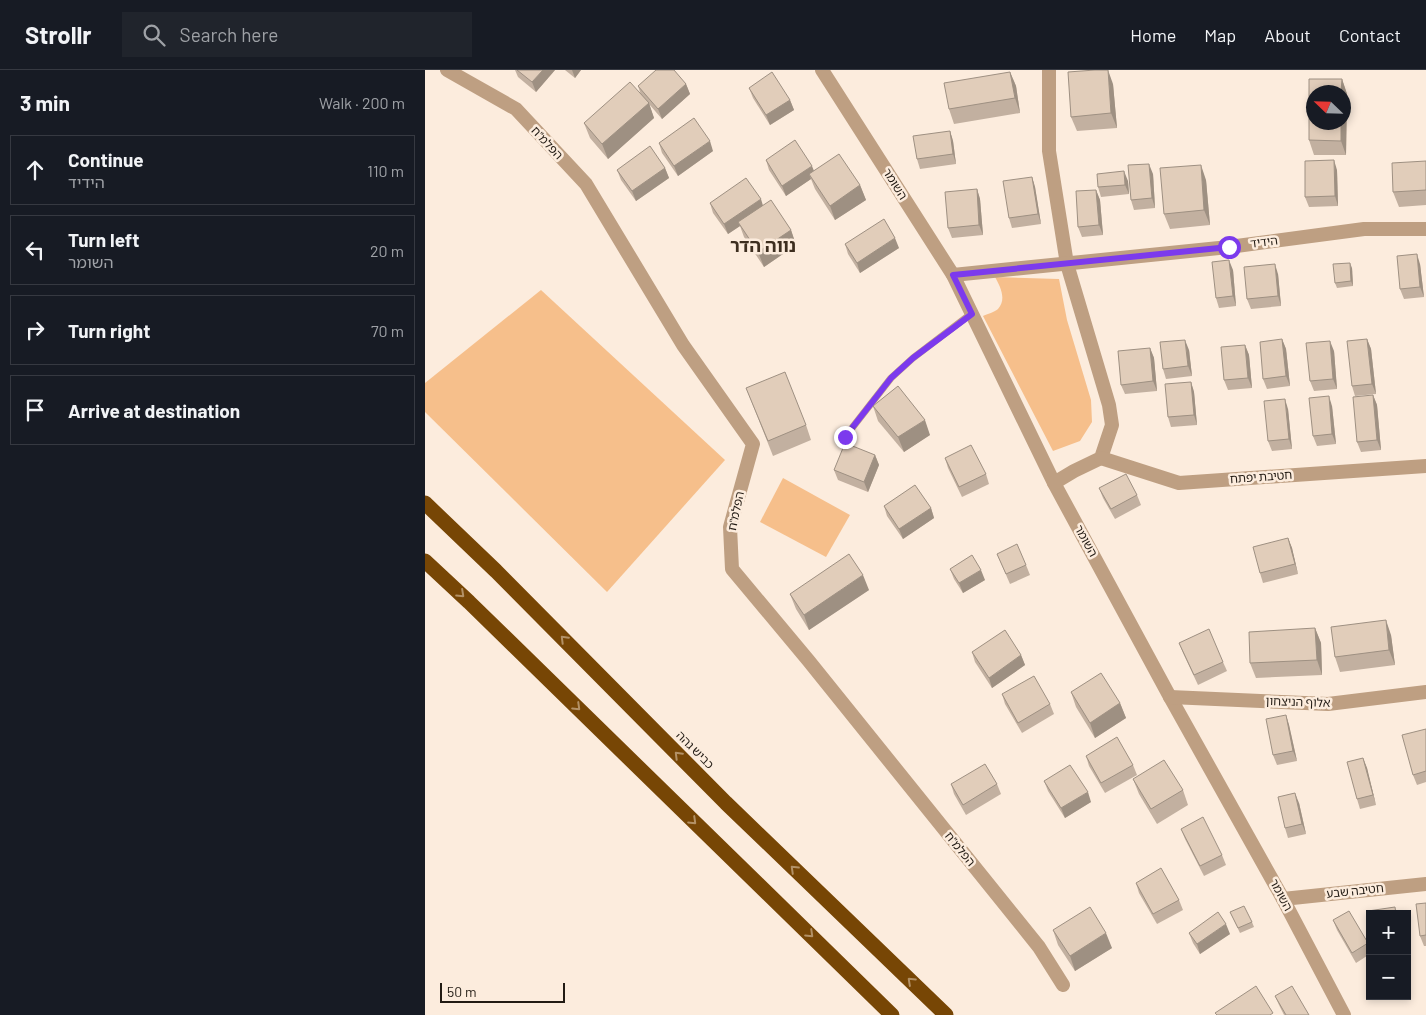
<!DOCTYPE html>
<html lang="en">
<head>
<meta charset="utf-8">
<style>
  body { margin:0; font-family:Barlow,"Noto Sans Hebrew",sans-serif; background:#20242c; color:#f1f3f6 }
  .controls { position:absolute; right:15px; bottom:15px; display:grid; overflow:hidden; border-radius:0px; box-shadow:0 2px 8px #0003 }
  .controls button { width:45px; height:45px; display:grid; place-items:center; padding:0; border:0; border-bottom:1px solid #363941; background:#171b24; color:#f1f3f6; font:25px sans-serif }
  .compass { position:absolute; left:881px; top:15px; width:45px; height:45px; border-radius:50%; background:#171b24; box-shadow:0 2px 8px #0003; rotate:293deg }
  .scale { position:absolute; left:15px; bottom:12px; width:125px; box-sizing:border-box; padding-left:5px; border:2px solid #221b14; border-top:0; font-size:14px; line-height:18px; white-space:nowrap; color:#221b14; -webkit-text-stroke:4px #fcecdd; paint-order:stroke }
  .stop { position:absolute; width:15px; height:15px; margin:-11px; border:4px solid #7c3aed; border-radius:50%; background:#fff }
  .stop.end { background:#7c3aed; border-color:#fff; box-shadow:0 1px 5px #0008 }
  .list { margin:0; padding:0; list-style:none }
  h2 { display:flex; justify-content:space-between; align-items:center; height:65px; margin:0; padding:0 20px; font-size:21px }
  h2 small { font-size:16px; font-weight:400; color:#9ea1a6 }
  .list li { display:grid; grid-template-columns:32px 1fr auto; gap:15px; align-items:center; box-sizing:border-box; height:70px; margin:0 10px 10px; padding:0 10px; border:1px solid #363941; border-radius:0px }
  .list b { display:block; font-size:19px; white-space:nowrap }
  .list p { margin:0; font-size:16px; white-space:nowrap; color:#9ea1a6 }
  .list em { font-size:16px; font-style:normal; color:#9ea1a6 }
  .icon { flex:none; width:28px; height:28px; fill:none; stroke:currentColor; stroke-width:2; stroke-linecap:round; stroke-linejoin:round }
  .map { position:relative; flex:none; width:1001px; height:945px; overflow:hidden }
  header { display:flex; align-items:center; gap:30px; box-sizing:border-box; height:70px; padding:0 25px; background:#171b24; border-bottom:1px solid #363941 }
  header strong { font-size:24px }
  nav { display:flex; gap:28px; margin-inline-start:auto; font-size:18px }
  .search { width:350px; height:45px; background:#20242c; display:flex; align-items:center; gap:12px; box-sizing:border-box; padding:0 18px; border-radius:0px; color:#9ea1a6; font-size:19px }
  main { display:flex }
  aside { flex:1; background:#171b24 }
  .map>svg:first-child { display:block }
</style>
</head>
<body>
<header>
<strong>Strollr</strong>
<div class="search"><svg class="icon" aria-label="search" viewBox="0 0 24 24"><circle cx="10" cy="10" r="6"/><path d="M15 15l6 6"/></svg>Search here</div>
<nav><a>Home</a><a>Map</a><a>About</a><a>Contact</a></nav>
</header>
<main>
<aside>
<h2>3 min<small>Walk · 200 m</small></h2>
<ul class="list">
<li><svg class="icon" aria-label="ahead" viewBox="0 0 24 24"><path d="M12 20V5M6 11l6-6 6 6"/></svg><div><b>Continue</b><p>הידיד</p></div><em>110 m</em></li>
<li><svg class="icon" aria-label="left" viewBox="0 0 24 24"><path d="M17 20v-9H6M10 6l-5 5 5 5"/></svg><div><b>Turn left</b><p>השומר</p></div><em>20 m</em></li>
<li><svg class="icon" aria-label="right" viewBox="0 0 24 24"><path d="M7 20v-9h11M14 6l5 5-5 5"/></svg><div><b>Turn right</b></div><em>70 m</em></li>
<li><svg class="icon" aria-label="arrive" viewBox="0 0 24 24"><path d="M6 21V4h12l-3 4 3 4H6"/></svg><div><b>Arrive at destination</b></div></li>
</ul>
</aside>
<div class="map">
<svg width="1001" height="945" viewBox="0 0 1001 945">
  <rect width="100%" height="100%" fill="#fcecdd"/>
  <g fill="#f6bf8b">
    <path d="M570,207L634,209L642,250L666,330L667,352L655,371L628,381L558,246C562,244 570,242 573,239C582,229 575,216 570,207Z"/>
    <polygon points="116,220 300,390 182,522 0,342 0,313"/>
    <polygon points="358,408 425,445 401,487 335,452"/>
  </g>
  <g fill="none" stroke-linecap="round" stroke-linejoin="round">
    <polyline stroke="#be9f82" stroke-width="7" points="420,367 466,308 488,288 547,243"/>
    <g stroke="#be9f82" stroke-width="14">
      <polyline points="22,0 91,39 161,114 258,275 328,374 305,457 307,499 383,590 614,877 638,915"/>
      <polyline points="397,0 528,205 629,413 745,627 858,829 919,945"/>
      <polyline points="624,0 624,81 642,194 684,335 687,355 676,388 649,401 629,413"/>
      <polyline points="528,205 804,177 939,159 1001,159"/>
      <polyline points="676,388 754,413 1001,396"/>
      <polyline points="745,627 903,634 1001,622"/>
      <polyline points="858,829 1001,814"/>
    </g>
    <g stroke="#774605" stroke-width="15">
      <polyline points="0,433 71,501 301,733 521,945"/>
      <polyline points="0,491 44,532 467,945"/>
    </g>
  </g>
  <g fill="#c2b0a0">
    <polygon points="90,0 130,0 111,22 93,7"/>
    <polygon points="140,0 156,0 150,8"/>
    <polygon points="585,2 591,16 595,43 529,54 524,39"/>
    <polygon points="917,9 922,24 921,85 889,85 884,70"/>
    <polygon points="261,14 265,24 237,49 224,34 229,48 183,89 165,68 159,53 216,25 213,16"/>
    <polygon points="688,14 692,58 652,61 646,47"/>
    <polygon points="324,18 365,30 369,40 345,55 328,28"/>
    <polygon points="525,61 528,71 531,94 495,99 492,89"/>
    <polygon points="234,73 288,81 253,106 237,83"/>
    <polygon points="341,90 389,101 435,115 441,130 410,150 390,119 386,109 361,126 344,100"/>
    <polygon points="1001,91 1001,135 974,137 968,122"/>
    <polygon points="240,98 244,108 211,131 196,110 192,100"/>
    <polygon points="912,100 913,136 884,137 880,127"/>
    <polygon points="728,104 730,138 709,140 706,130"/>
    <polygon points="607,107 610,117 616,154 587,158 584,148"/>
    <polygon points="781,110 785,155 745,159 739,144"/>
    <polygon points="703,111 704,124 676,127 673,117"/>
    <polygon points="552,119 555,129 558,165 527,168 523,158"/>
    <polygon points="671,120 675,130 678,165 657,167 653,157"/>
    <polygon points="285,133 338,136 366,160 371,175 339,197 319,167 315,156 303,164 288,143"/>
    <polygon points="420,174 474,178 435,203 423,184"/>
    <polygon points="995,194 999,227 979,229 975,219"/>
    <polygon points="927,198 928,216 912,218 910,213"/>
    <polygon points="808,200 811,236 794,238 791,228"/>
    <polygon points="853,204 856,236 826,239 822,229"/>
    <polygon points="857,269 861,279 865,316 842,319 838,309"/>
    <polygon points="942,269 946,279 951,324 930,326 927,316"/>
    <polygon points="820,275 824,285 827,318 803,320 799,310"/>
    <polygon points="725,278 729,288 732,321 700,324 696,315"/>
    <polygon points="764,280 767,306 741,309 738,299"/>
    <polygon points="909,281 912,319 889,321 885,311"/>
    <polygon points="766,312 769,322 772,355 746,357 743,347"/>
    <polygon points="321,318 381,355 386,370 348,386"/>
    <polygon points="948,325 952,335 956,380 936,382 932,372"/>
    <polygon points="448,336 505,365 479,382 453,351"/>
    <polygon points="907,336 911,374 892,376 888,366"/>
    <polygon points="863,339 867,379 847,381 843,371"/>
    <polygon points="450,385 454,395 443,422 413,410 409,400"/>
    <polygon points="520,388 561,404 564,414 537,427 523,398"/>
    <polygon points="674,418 712,425 716,435 690,449 678,428"/>
    <polygon points="459,436 506,438 509,448 478,469 462,446"/>
    <polygon points="863,468 867,478 873,504 838,513 835,503"/>
    <polygon points="572,484 601,495 605,505 585,514"/>
    <polygon points="525,499 560,510 538,523 529,509"/>
    <polygon points="444,520 384,560 371,539 365,524"/>
    <polygon points="890,558 896,573 897,605 831,608 825,593"/>
    <polygon points="966,565 970,595 915,602 910,587"/>
    <polygon points="754,573 798,592 802,601 773,615 758,583"/>
    <polygon points="547,582 596,585 600,595 567,618 550,592"/>
    <polygon points="646,622 695,633 701,648 670,668 651,637"/>
    <polygon points="577,624 625,634 629,644 597,663 580,634"/>
    <polygon points="861,645 864,655 872,691 852,695 848,685"/>
    <polygon points="1001,659 1001,712 992,715 988,705"/>
    <polygon points="661,686 708,695 712,705 680,723 664,696"/>
    <polygon points="938,688 942,698 951,735 935,739 932,729"/>
    <polygon points="708,709 758,720 763,735 732,754 714,724"/>
    <polygon points="619,711 666,732 640,748 623,721"/>
    <polygon points="526,714 572,714 576,724 541,745 529,724"/>
    <polygon points="874,733 881,764 863,768 860,758"/>
    <polygon points="756,759 797,785 801,795 779,806 760,769"/>
    <polygon points="711,813 754,830 758,840 732,854 714,823"/>
    <polygon points="1001,833 1001,876 999,876 995,866"/>
    <polygon points="805,842 827,852 829,857 815,863"/>
    <polygon points="908,850 943,873 945,878 945,884 931,893 912,860"/>
    <polygon points="628,860 687,878 650,901 633,875"/>
    <polygon points="764,863 805,864 775,884 768,873"/>
    <polygon points="850,926 884,945 859,945 854,935"/>
  </g>
  <g fill="#9e9082">
    <polygon points="118,0 130,0 111,22 107,12"/>
    <polygon points="147,0 156,0 150,8"/>
    <polygon points="683,0 688,14 692,58 686,43"/>
    <polygon points="585,2 591,16 595,43 590,28"/>
    <polygon points="917,9 922,24 921,85 916,71 916,52 918,52 918,22 916,22"/>
    <polygon points="261,14 265,24 237,49 233,39"/>
    <polygon points="365,30 369,40 345,55 341,45"/>
    <polygon points="224,33 229,48 183,89 177,74"/>
    <polygon points="525,61 528,71 531,94 528,84"/>
    <polygon points="285,71 288,81 253,106 249,96"/>
    <polygon points="909,90 912,100 913,136 910,126"/>
    <polygon points="724,94 728,104 730,138 727,128"/>
    <polygon points="776,95 781,110 785,155 779,140"/>
    <polygon points="387,96 391,106 384,104 386,109 361,126 357,116"/>
    <polygon points="240,98 244,108 211,131 207,121"/>
    <polygon points="699,101 703,111 704,124 700,115"/>
    <polygon points="607,107 610,117 616,154 613,144"/>
    <polygon points="435,115 441,130 410,150 405,136"/>
    <polygon points="552,119 555,129 558,165 554,155"/>
    <polygon points="671,120 675,130 678,165 674,155"/>
    <polygon points="336,129 339,139 313,152 315,156 303,164 299,154"/>
    <polygon points="366,160 371,175 339,197 333,182"/>
    <polygon points="470,168 474,178 435,203 432,193"/>
    <polygon points="992,184 995,194 999,227 995,217"/>
    <polygon points="804,190 808,200 811,236 808,226"/>
    <polygon points="925,193 927,198 928,216 926,211"/>
    <polygon points="850,194 853,204 856,236 853,226"/>
    <polygon points="857,269 861,279 865,316 861,306"/>
    <polygon points="942,269 946,279 951,324 947,314"/>
    <polygon points="760,270 764,280 767,306 763,296"/>
    <polygon points="905,271 909,281 912,319 908,309"/>
    <polygon points="820,275 824,285 827,318 823,308"/>
    <polygon points="725,278 729,288 732,321 728,311"/>
    <polygon points="766,312 769,322 772,355 769,345"/>
    <polygon points="948,325 952,335 956,380 952,370"/>
    <polygon points="904,326 907,336 911,374 907,364"/>
    <polygon points="860,329 863,339 867,379 864,369"/>
    <polygon points="500,350 505,365 479,382 473,367"/>
    <polygon points="450,385 454,395 443,422 439,412"/>
    <polygon points="506,438 509,448 478,469 474,459"/>
    <polygon points="863,468 867,478 873,504 870,494"/>
    <polygon points="556,500 560,510 538,523 534,513"/>
    <polygon points="438,505 444,520 384,560 379,545"/>
    <polygon points="961,550 966,565 970,595 964,580"/>
    <polygon points="890,558 896,573 897,605 892,590"/>
    <polygon points="596,585 600,595 567,618 564,608"/>
    <polygon points="695,633 701,648 670,668 665,653"/>
    <polygon points="861,645 864,655 872,691 868,681"/>
    <polygon points="938,688 942,698 951,735 948,725"/>
    <polygon points="663,722 666,732 640,748 636,738"/>
    <polygon points="870,723 874,733 881,764 877,754"/>
    <polygon points="801,854 805,864 775,884 772,874"/>
    <polygon points="681,863 687,878 650,901 645,886"/>
  </g>
  <g fill="#e1cdba" stroke="#9e9082">
    <polygon points="92,0 118,0 107,12"/>
    <polygon points="231,0 249,0 261,14 233,39 213,16"/>
    <polygon points="670,0 683,0 686,43 646,47 643,2"/>
    <polygon points="347,2 365,30 341,45 324,18"/>
    <polygon points="585,2 590,28 524,39 519,13"/>
    <polygon points="884,9 917,9 916,22 888,22 888,52 916,52 916,71 884,70"/>
    <polygon points="205,12 224,33 177,74 159,53"/>
    <polygon points="269,48 285,71 249,96 234,73"/>
    <polygon points="525,61 528,84 492,89 488,66"/>
    <polygon points="370,70 387,96 357,116 341,90"/>
    <polygon points="225,76 240,98 207,121 192,100"/>
    <polygon points="414,84 435,115 405,136 384,104"/>
    <polygon points="909,90 910,126 880,127 880,91"/>
    <polygon points="1001,91 1001,120 968,122 967,93"/>
    <polygon points="724,94 727,128 706,130 703,95"/>
    <polygon points="776,95 779,140 739,144 735,98"/>
    <polygon points="699,101 700,115 673,117 672,104"/>
    <polygon points="607,107 613,144 584,148 578,111"/>
    <polygon points="321,108 336,129 299,154 285,133"/>
    <polygon points="552,119 554,155 523,158 520,122"/>
    <polygon points="671,120 674,155 653,157 651,121"/>
    <polygon points="346,130 366,160 333,182 313,152"/>
    <polygon points="459,149 470,168 432,193 420,174"/>
    <polygon points="992,184 995,217 975,219 972,186"/>
    <polygon points="804,190 808,226 791,228 787,192"/>
    <polygon points="925,193 926,211 910,213 908,194"/>
    <polygon points="850,194 853,226 822,229 819,197"/>
    <polygon points="857,269 861,306 838,309 835,272"/>
    <polygon points="942,269 947,314 927,316 922,271"/>
    <polygon points="760,270 763,296 738,299 735,272"/>
    <polygon points="905,271 908,309 885,311 881,273"/>
    <polygon points="820,275 823,308 799,310 796,277"/>
    <polygon points="725,278 728,311 696,315 693,281"/>
    <polygon points="360,302 381,355 343,371 321,318"/>
    <polygon points="766,312 769,345 743,347 740,314"/>
    <polygon points="473,316 500,350 473,367 448,336"/>
    <polygon points="948,325 952,370 932,372 928,327"/>
    <polygon points="904,326 907,364 888,366 884,328"/>
    <polygon points="860,329 864,369 843,371 839,331"/>
    <polygon points="420,373 450,385 439,412 409,400"/>
    <polygon points="546,375 561,404 534,417 520,388"/>
    <polygon points="701,404 712,425 686,439 674,418"/>
    <polygon points="490,415 506,438 474,459 459,436"/>
    <polygon points="863,468 870,494 835,503 828,477"/>
    <polygon points="592,474 601,495 581,504 572,484"/>
    <polygon points="424,484 438,505 379,545 365,524"/>
    <polygon points="547,485 556,500 534,513 525,499"/>
    <polygon points="961,550 964,580 910,587 906,557"/>
    <polygon points="890,558 892,590 825,593 824,562"/>
    <polygon points="784,559 798,592 769,605 754,573"/>
    <polygon points="580,560 596,585 564,608 547,582"/>
    <polygon points="676,603 695,633 665,653 646,622"/>
    <polygon points="609,606 625,634 593,653 577,624"/>
    <polygon points="861,645 868,681 848,685 841,649"/>
    <polygon points="1001,659 1001,701 988,705 977,665"/>
    <polygon points="692,667 708,695 676,713 661,686"/>
    <polygon points="938,688 948,725 932,729 922,692"/>
    <polygon points="739,690 758,720 726,739 708,709"/>
    <polygon points="560,694 572,714 538,735 526,714"/>
    <polygon points="645,695 663,722 636,738 619,711"/>
    <polygon points="870,723 877,754 860,758 853,727"/>
    <polygon points="778,747 797,785 775,796 756,759"/>
    <polygon points="736,798 754,830 728,844 711,813"/>
    <polygon points="1001,833 1001,865 995,866 991,834"/>
    <polygon points="819,836 827,852 813,858 805,842"/>
    <polygon points="665,837 681,863 645,886 628,860"/>
    <polygon points="970,837 971,844 945,844 945,856 943,841"/>
    <polygon points="924,841 943,873 927,883 908,850"/>
    <polygon points="793,842 801,854 772,874 764,863"/>
    <polygon points="831,916 848,943 845,945 792,945 790,943"/>
    <polygon points="867,916 884,945 861,945 850,926"/>
  </g>
  <defs><path id="oneway-chevron" d="M-2-3.5L2.5 0L-2 3.5" fill="none" stroke-width="1.6" stroke-linecap="round" stroke-linejoin="round" transform="scale(1.25)"/></defs>
  <g stroke="#b39166">
    <use href="#oneway-chevron" transform="translate(36 524) rotate(43)"/>
    <use href="#oneway-chevron" transform="translate(139 569) rotate(-135)"/>
    <use href="#oneway-chevron" transform="translate(152 637) rotate(44)"/>
    <use href="#oneway-chevron" transform="translate(253 685) rotate(-135)"/>
    <use href="#oneway-chevron" transform="translate(268 751) rotate(44)"/>
    <use href="#oneway-chevron" transform="translate(369 799) rotate(-136)"/>
    <use href="#oneway-chevron" transform="translate(385 864) rotate(44)"/>
    <use href="#oneway-chevron" transform="translate(486 911) rotate(-137)"/>
  </g>
  <g fill="none" stroke-linecap="round" stroke-linejoin="round">
    <polyline stroke="#7c3aed" stroke-width="6" points="420,367 466,308 488,288 547,244 528,205 804,177"/>
  </g>
  <g text-anchor="middle" stroke-width="5" stroke-linejoin="round" paint-order="stroke">
    <g font-size="12" fill="#221b14" stroke="#fcecdd">
      <text transform="translate(122 73) rotate(47)" y="4">הפלמ"ח</text>
      <text transform="translate(470 114) rotate(58)" y="4">השומר</text>
      <text transform="translate(839 172) rotate(-7)" y="4">הידיד</text>
      <text transform="translate(836 407) rotate(-4)" y="4">חטיבת יפתח</text>
      <text transform="translate(311 441) rotate(-78)" y="4">הפלמ"ח</text>
      <text transform="translate(661 471) rotate(61)" y="4">השומר</text>
      <text transform="translate(873 632) rotate(2)" y="4">אלוף הניצחון</text>
      <text transform="translate(270 680) rotate(45)" y="4">כביש גהה</text>
      <text transform="translate(535 779) rotate(51)" y="4">הפלמ"ח</text>
      <text transform="translate(930 821) rotate(-6)" y="4">חטיבה שבע</text>
      <text transform="translate(856 825) rotate(62)" y="4">השומר</text>
    </g>
    <g font-size="18" font-weight="bold" fill="#3d2e1f" stroke="#fcecdd">
      <text x="338" y="182">נווה הדר</text>
    </g>
  </g>
</svg>
<div class="controls">
<button>+</button>
<button>−</button>
</div>
<svg class="compass" viewBox="-18 -18 36 36"><path d="M0-13l5 13h-10z" fill="#e53935"/><path d="M0 13l5-13h-10z" fill="#9ea1a6"/></svg>
<div class="scale">50 m</div>
<div class="stop" style="left:804px;top:177px"></div>
<div class="stop end" style="left:420px;top:367px"></div>
</div>
</main>
</body>
</html>
